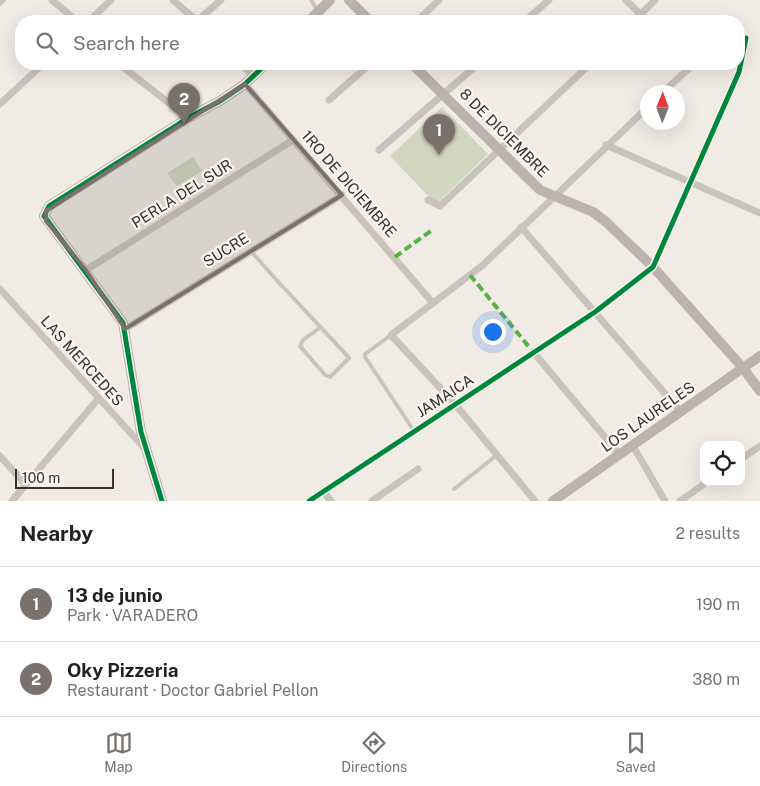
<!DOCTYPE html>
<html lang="en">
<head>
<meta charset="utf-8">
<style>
  body { margin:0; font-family:"Public Sans",sans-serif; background:#f2f2f2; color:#202124 }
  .controls { position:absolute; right:15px; bottom:15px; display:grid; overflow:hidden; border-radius:10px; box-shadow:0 5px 20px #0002 }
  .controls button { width:45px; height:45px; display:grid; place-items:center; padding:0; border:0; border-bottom:1px solid #e0e0e0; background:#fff; color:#202124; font:25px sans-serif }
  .compass { position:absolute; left:640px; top:85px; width:45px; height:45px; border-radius:50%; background:#fff; box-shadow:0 5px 20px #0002; rotate:1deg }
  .scale { position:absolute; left:15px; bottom:12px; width:99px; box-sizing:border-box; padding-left:5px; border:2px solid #3b302b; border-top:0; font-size:14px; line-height:18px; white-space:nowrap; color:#3b302b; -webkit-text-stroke:4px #fbf5ee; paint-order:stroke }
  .you { position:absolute; left:492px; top:331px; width:18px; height:18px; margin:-12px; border:4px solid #fff; border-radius:50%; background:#1a73e8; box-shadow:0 0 0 8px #1a73e833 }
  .badge { display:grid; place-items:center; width:32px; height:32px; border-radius:50%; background:#7a716c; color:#fff; font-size:16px; font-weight:700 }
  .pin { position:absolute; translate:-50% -41px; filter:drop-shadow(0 1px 2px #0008) }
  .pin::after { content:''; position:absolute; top:26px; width:18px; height:15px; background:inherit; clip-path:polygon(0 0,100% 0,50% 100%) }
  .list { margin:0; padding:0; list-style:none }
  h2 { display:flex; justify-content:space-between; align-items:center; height:65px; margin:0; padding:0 20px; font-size:21px }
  h2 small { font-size:16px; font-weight:400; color:#757577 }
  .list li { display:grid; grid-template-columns:32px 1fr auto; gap:15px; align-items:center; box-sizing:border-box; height:75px; padding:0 20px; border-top:1px solid #e0e0e0 }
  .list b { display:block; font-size:19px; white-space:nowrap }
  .list p { margin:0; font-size:16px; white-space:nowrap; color:#757577 }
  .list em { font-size:16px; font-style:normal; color:#757577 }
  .icon { flex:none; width:28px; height:28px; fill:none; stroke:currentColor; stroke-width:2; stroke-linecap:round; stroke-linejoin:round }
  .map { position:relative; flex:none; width:760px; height:501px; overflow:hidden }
  .search { position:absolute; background:#fff; box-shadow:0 5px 20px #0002; left:15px; right:15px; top:15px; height:55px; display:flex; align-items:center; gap:12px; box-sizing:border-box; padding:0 18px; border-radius:20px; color:#757577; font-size:19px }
  .sheet { height:215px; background:#fff }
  nav { display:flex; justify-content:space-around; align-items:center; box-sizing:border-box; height:70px; border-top:1px solid #e0e0e0; background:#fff; font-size:14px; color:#757577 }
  nav a { display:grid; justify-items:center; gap:2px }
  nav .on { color:#7a716c }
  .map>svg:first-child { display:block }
</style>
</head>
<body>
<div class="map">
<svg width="760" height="501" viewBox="0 0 760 501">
  <rect width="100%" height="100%" fill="#f0ebe5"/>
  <g fill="#d1d6bf">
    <polygon points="442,107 488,154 436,204 390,156"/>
    <polygon points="193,157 202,171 177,186 167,173"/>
  </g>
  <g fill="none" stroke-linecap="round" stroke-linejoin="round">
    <g stroke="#c9c3be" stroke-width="4">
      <polyline points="311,0 317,10"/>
      <polyline points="316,14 324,21"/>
      <path d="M251,251C282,288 317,322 349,358L330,377L325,375L300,346L303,340L321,327"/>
      <polyline points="391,335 365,354 365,357 414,431"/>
      <polyline points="454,489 497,455"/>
    </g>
    <g stroke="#c9c3be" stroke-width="7">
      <polyline points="52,0 77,21"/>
      <polyline points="173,0 197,21 221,0"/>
      <polyline points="626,0 647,21"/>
      <polyline points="0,2 2,0"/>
      <polyline points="89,21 111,0"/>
      <polyline points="417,21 439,0"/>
      <polyline points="525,21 549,0"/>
      <polyline points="634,21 655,0"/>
      <polyline points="119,64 188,118"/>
      <polyline points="241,64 253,76"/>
      <polyline points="245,84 432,302"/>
      <polyline points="663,92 694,64"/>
      <polyline points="329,100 370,64"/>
      <polyline points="0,104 43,64"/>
      <polyline points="606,145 760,213"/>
      <polyline points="379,150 478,64"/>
      <polyline points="428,200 440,206 590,64"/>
      <polyline points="521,227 681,412"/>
      <polyline points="86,270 293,140"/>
      <polyline points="0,289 146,450"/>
      <polyline points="125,329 342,195"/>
      <polyline points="534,353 620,455"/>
      <polyline points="633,446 665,501"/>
      <polyline points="0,456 25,484"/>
      <polyline points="741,459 760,446"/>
      <polyline points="323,491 331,501"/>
      <polyline points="12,501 98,399"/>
      <polyline points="309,501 595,312 653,267 739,72 746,38"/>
      <polyline points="372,501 418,469"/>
      <polyline points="535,501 455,404 391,335 483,265 648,107"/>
      <polyline points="680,501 707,482"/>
    </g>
    <g stroke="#bab3ae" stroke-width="10">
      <polyline points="349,0 370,21"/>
      <polyline points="309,21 330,0"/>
      <polyline points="412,64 540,190 593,212 605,221 653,267 743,368 760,391"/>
      <polyline points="162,501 141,432 123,323 44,216 49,206 188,118 220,101 245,84 266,64"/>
      <polyline points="553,501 760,356"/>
    </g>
    <g stroke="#57b246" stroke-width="4" stroke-dasharray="8 4" stroke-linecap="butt">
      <polyline points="395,257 432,230"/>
      <polyline points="470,275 534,353"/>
    </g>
    <defs>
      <g id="cycleway">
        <polyline points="162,501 141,432 123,323 44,216 49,206 188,118 220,101 245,84 266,64"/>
        <polyline points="309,501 595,312 653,267 739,72 746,38"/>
      </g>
    </defs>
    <use href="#cycleway" stroke="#fbf5ee" stroke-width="8"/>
    <use href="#cycleway" stroke="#00873e" stroke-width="5"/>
  </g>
  <path fill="#7a716c" fill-opacity="0.2" stroke="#7a716c" stroke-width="4" stroke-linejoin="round" d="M245,84L342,195L125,329L86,270L46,221V211Z"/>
  <g text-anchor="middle" stroke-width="4.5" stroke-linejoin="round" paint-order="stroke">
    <g font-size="15" fill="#3b302b" stroke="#fbf5ee">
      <text transform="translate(504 133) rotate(45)" y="5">8 DE DICIEMBRE</text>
      <text transform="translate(349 184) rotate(49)" y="5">1RO DE DICIEMBRE</text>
      <text transform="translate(182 194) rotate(-32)" y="5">PERLA DEL SUR</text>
      <text transform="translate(226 250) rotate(-32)" y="5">SUCRE</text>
      <text transform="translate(82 361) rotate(48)" y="5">LAS MERCEDES</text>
      <text transform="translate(445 396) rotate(-33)" y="5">JAMAICA</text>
      <text transform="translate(648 417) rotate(-35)" y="5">LOS LAURELES</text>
    </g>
  </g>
</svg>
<div class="controls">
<button><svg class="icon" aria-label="locate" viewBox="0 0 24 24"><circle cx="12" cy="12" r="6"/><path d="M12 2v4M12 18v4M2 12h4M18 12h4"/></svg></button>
</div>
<svg class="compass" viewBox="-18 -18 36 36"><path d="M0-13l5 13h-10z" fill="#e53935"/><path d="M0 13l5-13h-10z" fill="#757577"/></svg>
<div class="scale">100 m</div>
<div class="you"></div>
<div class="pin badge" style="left:439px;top:155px">1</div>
<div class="pin badge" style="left:184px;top:124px">2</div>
<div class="search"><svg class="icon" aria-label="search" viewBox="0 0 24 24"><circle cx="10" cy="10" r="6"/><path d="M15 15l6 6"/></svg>Search here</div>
</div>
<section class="sheet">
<h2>Nearby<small>2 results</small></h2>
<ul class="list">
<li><span class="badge">1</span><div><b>13 de junio</b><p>Park · VARADERO</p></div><em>190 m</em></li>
<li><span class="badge">2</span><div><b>Oky Pizzeria</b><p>Restaurant · Doctor Gabriel Pellon</p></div><em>380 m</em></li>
</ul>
</section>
<nav>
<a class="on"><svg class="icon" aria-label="map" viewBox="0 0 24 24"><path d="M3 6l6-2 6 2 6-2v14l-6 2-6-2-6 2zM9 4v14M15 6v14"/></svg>Map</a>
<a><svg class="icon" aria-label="directions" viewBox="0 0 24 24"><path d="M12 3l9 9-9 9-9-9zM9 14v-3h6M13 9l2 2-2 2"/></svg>Directions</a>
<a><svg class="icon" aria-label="saved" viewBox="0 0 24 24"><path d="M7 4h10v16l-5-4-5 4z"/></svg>Saved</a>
</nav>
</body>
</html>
